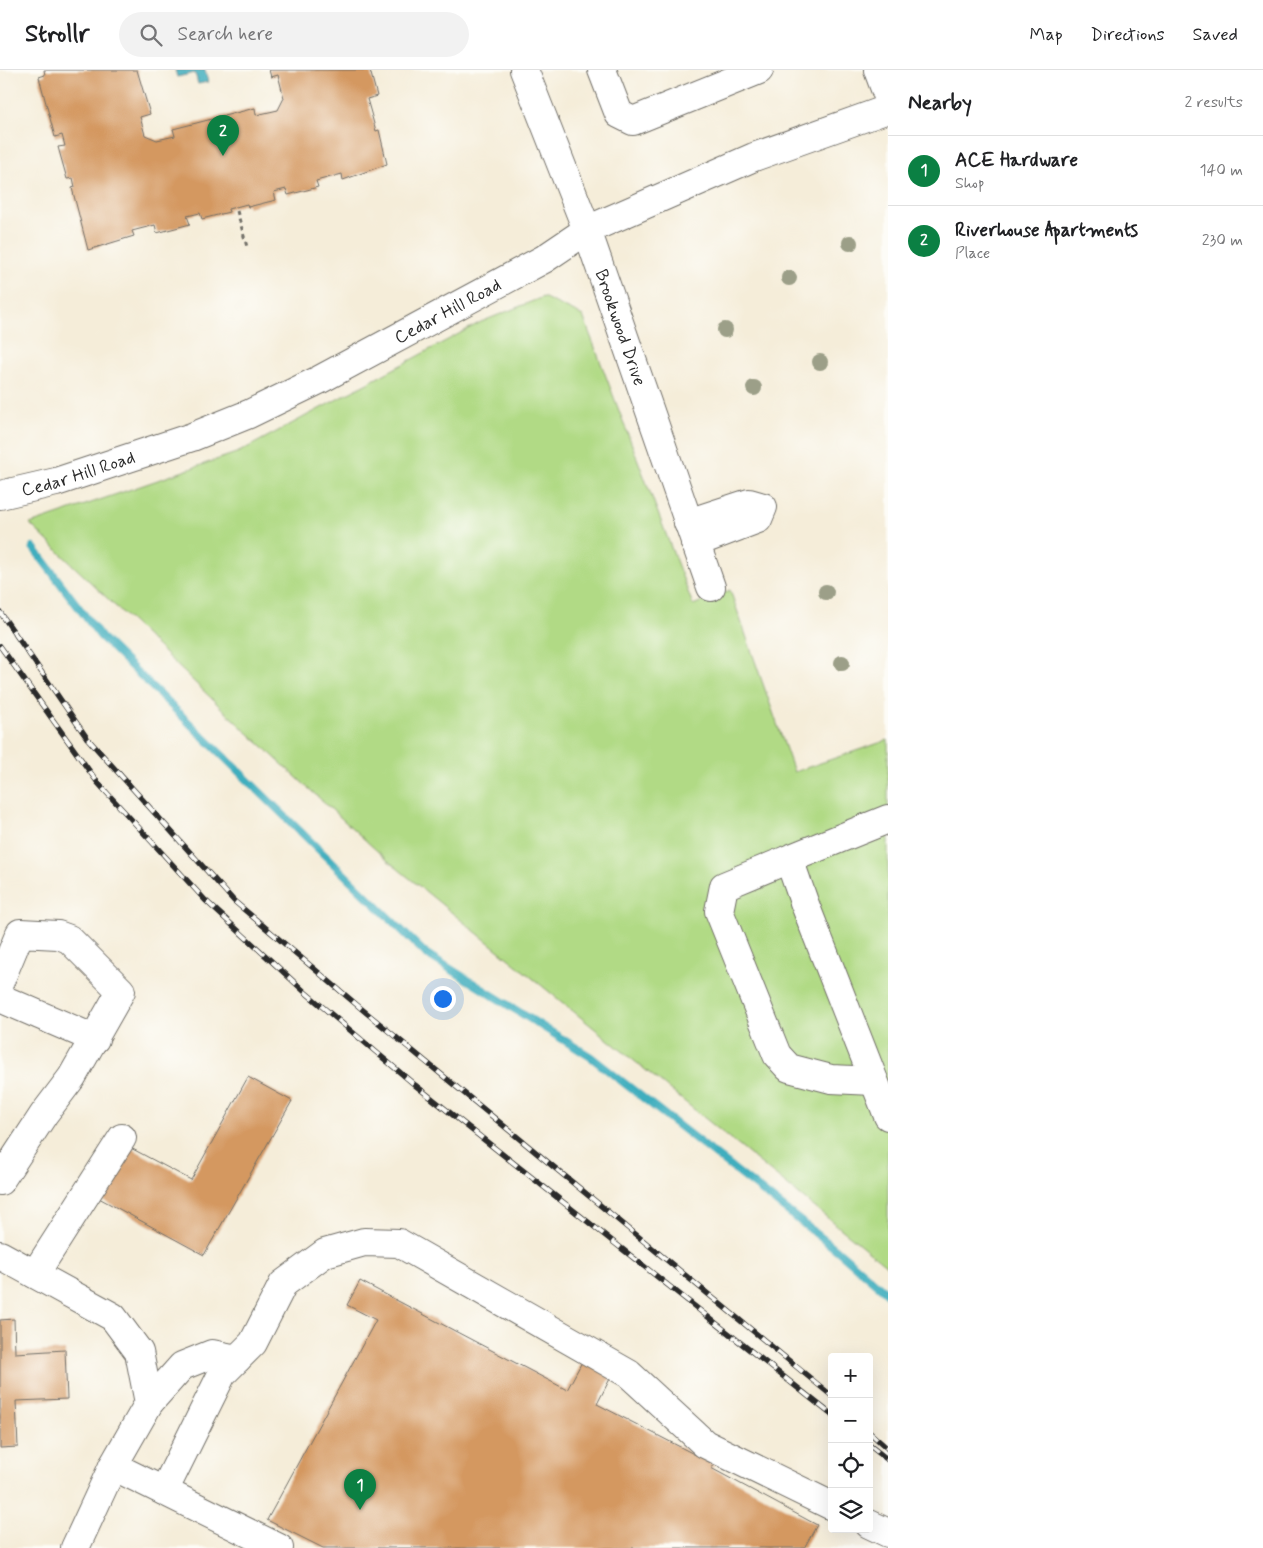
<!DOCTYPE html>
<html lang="en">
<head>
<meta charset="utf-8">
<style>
  body { margin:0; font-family:Mynerve,sans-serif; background:#f2f2f2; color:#202124 }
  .controls { position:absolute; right:15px; bottom:15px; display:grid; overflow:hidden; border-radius:5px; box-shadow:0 5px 20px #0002 }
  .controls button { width:45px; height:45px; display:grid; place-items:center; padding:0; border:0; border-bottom:1px solid #e0e0e0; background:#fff; color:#202124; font:25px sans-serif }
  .you { position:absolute; left:442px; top:928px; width:18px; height:18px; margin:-12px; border:4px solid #fff; border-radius:50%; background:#1a73e8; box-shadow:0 0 0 8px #1a73e833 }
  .badge { display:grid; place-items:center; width:32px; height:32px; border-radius:50%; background:#0b8043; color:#fff; font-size:16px; font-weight:700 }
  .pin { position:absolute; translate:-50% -41px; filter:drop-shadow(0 1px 2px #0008) }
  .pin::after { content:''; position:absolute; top:26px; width:18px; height:15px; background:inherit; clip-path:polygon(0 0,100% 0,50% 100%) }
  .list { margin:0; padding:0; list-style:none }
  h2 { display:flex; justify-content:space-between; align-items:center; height:65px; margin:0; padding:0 20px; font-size:21px }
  h2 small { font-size:16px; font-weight:400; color:#757577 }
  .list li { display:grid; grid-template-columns:32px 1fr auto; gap:15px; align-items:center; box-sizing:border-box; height:70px; padding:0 20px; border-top:1px solid #e0e0e0 }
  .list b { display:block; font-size:19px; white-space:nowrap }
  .list p { margin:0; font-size:16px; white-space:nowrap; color:#757577 }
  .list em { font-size:16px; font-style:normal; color:#757577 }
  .icon { flex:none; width:28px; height:28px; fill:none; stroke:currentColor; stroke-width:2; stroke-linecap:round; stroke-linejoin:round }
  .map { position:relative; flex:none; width:888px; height:1478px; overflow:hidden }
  header { display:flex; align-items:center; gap:30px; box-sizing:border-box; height:70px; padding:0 25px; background:#fff; border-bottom:1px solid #e0e0e0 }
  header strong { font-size:24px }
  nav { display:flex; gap:28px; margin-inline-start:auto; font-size:18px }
  .search { width:350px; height:45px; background:#f2f2f2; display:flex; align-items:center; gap:12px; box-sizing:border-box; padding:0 18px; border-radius:28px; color:#757577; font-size:19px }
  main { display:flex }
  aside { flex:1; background:#fff }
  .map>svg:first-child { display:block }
</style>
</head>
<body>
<header>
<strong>Strollr</strong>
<div class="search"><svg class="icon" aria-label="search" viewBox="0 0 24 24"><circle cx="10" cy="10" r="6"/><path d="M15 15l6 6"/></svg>Search here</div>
<nav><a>Map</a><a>Directions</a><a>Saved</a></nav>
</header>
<main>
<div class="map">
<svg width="888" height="1478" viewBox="0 0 888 1478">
  <rect width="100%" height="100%" fill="#fdfcf7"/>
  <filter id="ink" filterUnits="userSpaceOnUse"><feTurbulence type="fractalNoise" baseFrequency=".02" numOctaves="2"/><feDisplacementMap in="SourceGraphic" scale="10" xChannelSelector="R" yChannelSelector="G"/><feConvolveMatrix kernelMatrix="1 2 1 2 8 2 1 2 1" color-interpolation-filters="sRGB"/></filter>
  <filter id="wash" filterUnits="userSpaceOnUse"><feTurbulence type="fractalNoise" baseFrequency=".0096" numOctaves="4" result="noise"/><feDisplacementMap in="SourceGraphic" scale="20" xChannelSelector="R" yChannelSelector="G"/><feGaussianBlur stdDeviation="1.12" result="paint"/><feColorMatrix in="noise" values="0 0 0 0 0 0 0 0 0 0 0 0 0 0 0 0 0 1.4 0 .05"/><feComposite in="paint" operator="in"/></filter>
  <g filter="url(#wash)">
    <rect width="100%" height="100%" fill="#f5edd9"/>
    <polygon fill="#b1da85" stroke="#6e8258" points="543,227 583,246 693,535 730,520 794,702 888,670 888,1197 387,790 237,653 30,454 239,382 481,252"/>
    <polygon fill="#40aebe" stroke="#366c74" points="175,0 205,0 208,12 198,14 195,3 177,7"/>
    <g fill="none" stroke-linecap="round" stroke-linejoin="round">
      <polyline stroke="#40aebe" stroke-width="8" points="33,477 101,567 425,883 591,987 837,1180 888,1224"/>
    </g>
    <g id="blocks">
      <g fill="#d49861">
        <polygon points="44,0 137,0 150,44 140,47 145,65 157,70 175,66 173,59 255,38 256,45 278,40 284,28 278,5 271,7 269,0 370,0 377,26 367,29 376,61 379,60 387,94 343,110 342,104 316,111 318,117 288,125 286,119 274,122 276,130 248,137 247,134 228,139 229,142 202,149 200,143 187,146 190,154 157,163 155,155 132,161 134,166 88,180 72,118 75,117 73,108 67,109 58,77 65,76 62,65 55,67 39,7 45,5"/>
        <polygon points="248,1007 292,1031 204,1185 97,1127 127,1076 191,1110"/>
        <polygon points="360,1211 567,1320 583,1290 612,1305 597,1334 715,1395 711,1398 817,1455 804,1478 323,1478 267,1450 376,1250 347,1235"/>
        <polygon points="14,1249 15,1283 65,1280 67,1329 16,1331 18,1377 0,1378 0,1250"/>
      </g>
    </g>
  </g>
  <g filter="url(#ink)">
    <use href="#blocks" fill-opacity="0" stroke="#726f68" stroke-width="1"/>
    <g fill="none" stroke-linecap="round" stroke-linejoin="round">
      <defs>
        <g id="minor">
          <path id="s1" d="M524,0L587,160L711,517"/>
          <polyline points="602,0 619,44 633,51 759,0"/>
          <polyline points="878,0 888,27"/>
          <path id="s2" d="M0,425L56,412L192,367L249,344L319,310L544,189L587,160L754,87L888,39"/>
          <polyline points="688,453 749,433 763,437 758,449 695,473"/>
          <polyline points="888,749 789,789 804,832 888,1046"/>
          <polyline points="789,789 724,816 719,841 777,985 789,998 831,1009 874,1011"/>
          <polyline points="0,911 20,863 58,865 69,869 121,921 72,1007 44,1044 0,1111"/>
          <polyline points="0,928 95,969"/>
          <polyline points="0,1185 113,1247 139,1282 149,1333 113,1396 75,1478"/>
          <polyline points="35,1204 122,1068"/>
          <polyline points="149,1333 182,1296 212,1284 237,1289"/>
          <polyline points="113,1396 279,1478"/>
          <polyline points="164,1421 222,1304 253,1273 283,1214 325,1183 364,1172 399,1173 629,1304 705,1374 832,1436"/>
          <polyline points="869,1454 888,1463"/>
        </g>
      </defs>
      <use href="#minor" stroke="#726f68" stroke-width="30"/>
      <polyline stroke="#726f68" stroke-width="3" stroke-dasharray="4 4" stroke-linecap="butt" points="237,141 247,177"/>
      <use href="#minor" stroke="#fff" stroke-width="28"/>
      <defs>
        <g id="rail">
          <polyline points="0,542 87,668 234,831 363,940 832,1326"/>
          <polyline points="0,576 98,713 205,830 305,922 415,1015 832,1345"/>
          <polyline points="869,1362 888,1379"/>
          <polyline points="869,1375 888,1390"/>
        </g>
      </defs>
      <use href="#rail" stroke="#2b2b2b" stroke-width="5.5"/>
      <use href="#rail" stroke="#fdfcf7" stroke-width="4" stroke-dasharray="11" stroke-linecap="butt"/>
    </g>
    <g fill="#9c9f88">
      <circle cx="850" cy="173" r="8"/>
      <circle cx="789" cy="208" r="8"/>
      <circle cx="725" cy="260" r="8"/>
      <circle cx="820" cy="292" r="8"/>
      <circle cx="754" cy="318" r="8"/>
      <circle cx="826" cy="522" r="8"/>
      <circle cx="842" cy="593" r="8"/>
    </g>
  </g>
  <g text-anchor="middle" stroke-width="4" stroke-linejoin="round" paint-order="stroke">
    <g font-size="18" fill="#2b2b2b" stroke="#fdfcf7">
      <text dy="6" stroke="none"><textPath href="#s2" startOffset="486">Cedar Hill Road</textPath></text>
      <text dy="6" stroke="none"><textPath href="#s1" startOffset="275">Brookwood Drive</textPath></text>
      <text dy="6" stroke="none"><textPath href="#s2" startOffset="81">Cedar Hill Road</textPath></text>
    </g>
  </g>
</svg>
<div class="controls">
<button>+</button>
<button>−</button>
<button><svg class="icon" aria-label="locate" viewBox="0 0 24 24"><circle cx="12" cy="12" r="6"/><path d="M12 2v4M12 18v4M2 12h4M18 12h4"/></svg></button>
<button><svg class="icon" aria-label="layers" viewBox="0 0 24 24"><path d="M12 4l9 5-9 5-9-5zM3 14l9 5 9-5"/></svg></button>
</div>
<div class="you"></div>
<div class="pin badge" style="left:360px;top:1440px">1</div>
<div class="pin badge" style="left:223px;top:86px">2</div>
</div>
<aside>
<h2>Nearby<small>2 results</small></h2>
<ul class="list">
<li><span class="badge">1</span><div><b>ACE Hardware</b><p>Shop</p></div><em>140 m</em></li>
<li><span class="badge">2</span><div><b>Riverhouse Apartments</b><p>Place</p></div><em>230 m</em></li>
</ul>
</aside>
</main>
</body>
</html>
